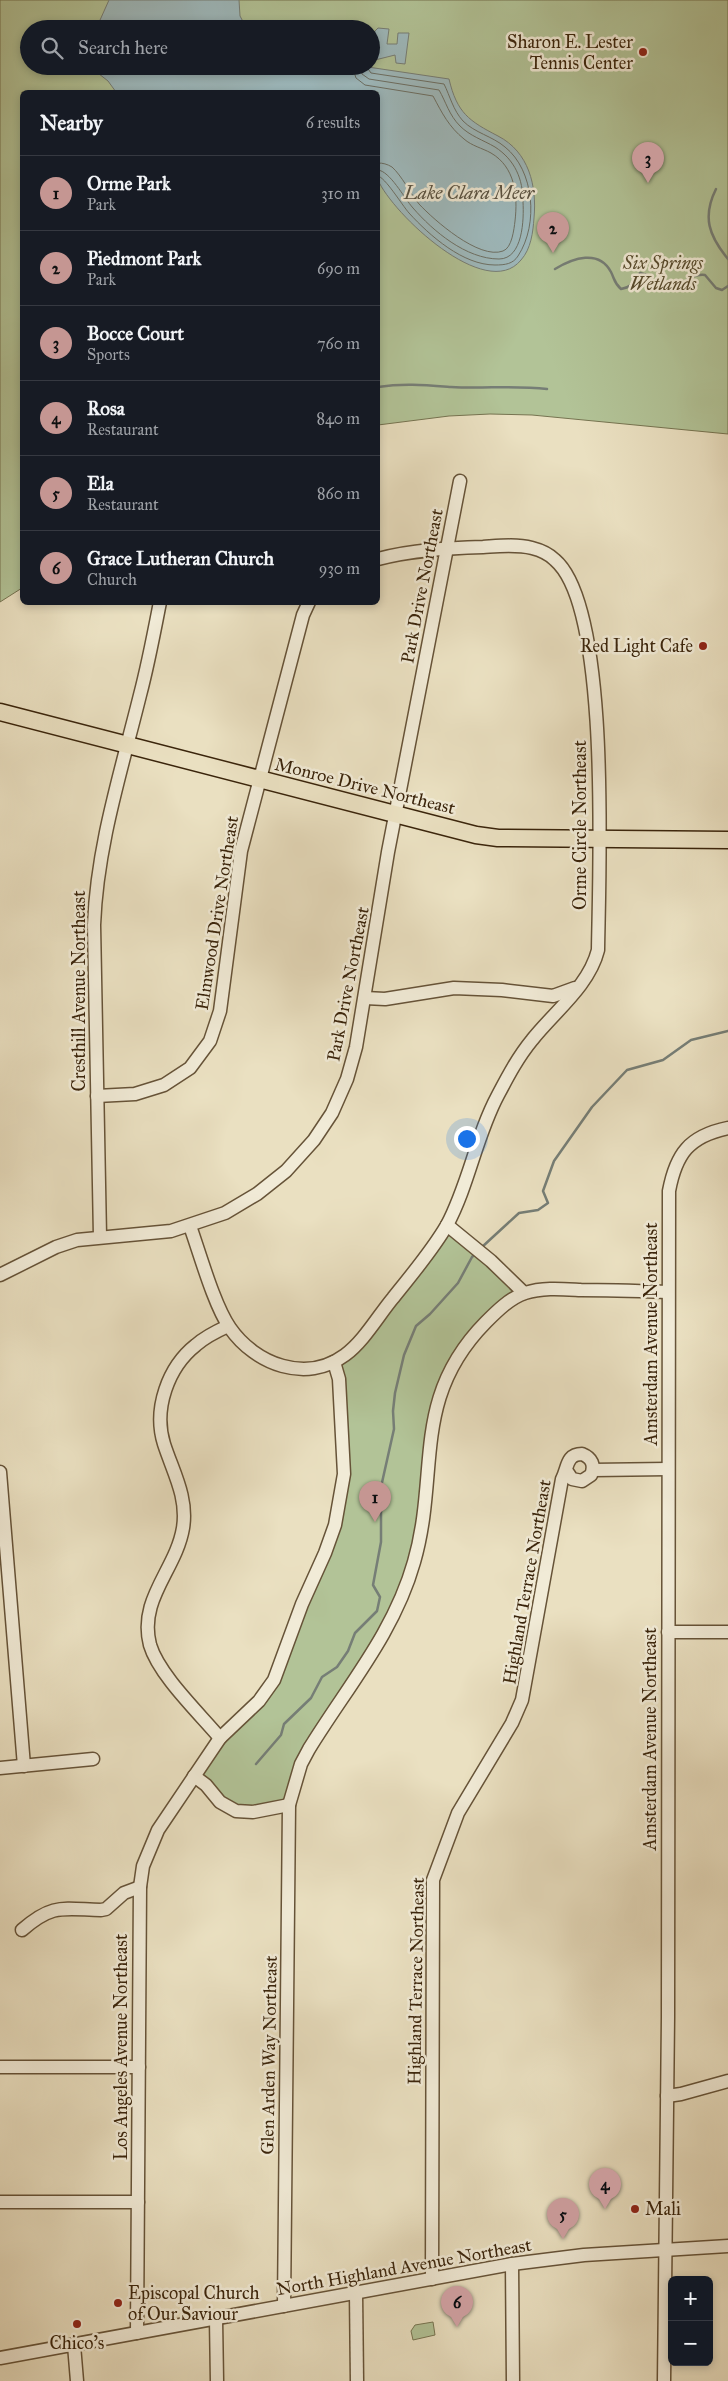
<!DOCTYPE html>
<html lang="en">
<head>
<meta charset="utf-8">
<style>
  body { margin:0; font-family:"IM FELL Great Primer",serif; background:#242831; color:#f1f3f6 }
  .controls { position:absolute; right:15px; bottom:15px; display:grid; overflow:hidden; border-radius:8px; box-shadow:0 2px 8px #0003 }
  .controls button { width:45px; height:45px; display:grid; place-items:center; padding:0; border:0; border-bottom:1px solid #363941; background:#171b24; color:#f1f3f6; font:25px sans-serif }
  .you { position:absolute; left:466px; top:1138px; width:18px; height:18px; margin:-12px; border:4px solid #fff; border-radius:50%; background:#1a73e8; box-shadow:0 0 0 8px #1a73e833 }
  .badge { display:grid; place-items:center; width:32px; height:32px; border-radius:50%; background:#c59692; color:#111; font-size:16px; font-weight:700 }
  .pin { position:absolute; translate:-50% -41px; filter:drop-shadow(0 1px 2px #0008) }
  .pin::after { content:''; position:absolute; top:26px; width:18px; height:15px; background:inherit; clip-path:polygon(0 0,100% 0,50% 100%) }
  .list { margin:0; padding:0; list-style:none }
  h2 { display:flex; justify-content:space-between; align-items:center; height:65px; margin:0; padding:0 20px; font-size:21px }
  h2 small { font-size:16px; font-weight:400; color:#9ea1a6 }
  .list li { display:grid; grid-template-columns:32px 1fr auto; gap:15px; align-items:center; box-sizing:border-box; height:75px; padding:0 20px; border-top:1px solid #363941 }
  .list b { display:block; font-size:19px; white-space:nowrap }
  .list p { margin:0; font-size:16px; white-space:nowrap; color:#9ea1a6 }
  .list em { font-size:16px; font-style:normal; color:#9ea1a6 }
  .icon { flex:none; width:28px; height:28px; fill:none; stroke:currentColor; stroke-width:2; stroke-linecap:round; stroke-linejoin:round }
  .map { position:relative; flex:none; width:728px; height:2381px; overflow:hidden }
  .search { position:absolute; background:#171b24; box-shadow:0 2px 8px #0003; left:20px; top:20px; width:360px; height:55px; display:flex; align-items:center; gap:12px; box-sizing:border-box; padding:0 18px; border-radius:28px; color:#9ea1a6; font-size:19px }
  .panel { position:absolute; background:#171b24; box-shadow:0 2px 8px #0003; left:20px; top:90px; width:360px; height:515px; border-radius:8px }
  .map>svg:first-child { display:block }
</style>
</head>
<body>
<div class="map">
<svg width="728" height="2381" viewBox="0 0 728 2381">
  <rect width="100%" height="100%" fill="#eae0c1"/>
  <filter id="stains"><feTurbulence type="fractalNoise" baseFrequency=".004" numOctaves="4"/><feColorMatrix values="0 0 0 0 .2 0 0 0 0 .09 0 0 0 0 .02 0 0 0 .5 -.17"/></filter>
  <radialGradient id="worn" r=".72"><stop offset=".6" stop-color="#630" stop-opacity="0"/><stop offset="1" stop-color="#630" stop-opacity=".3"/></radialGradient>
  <g fill="#b2c397" stroke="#767451" fill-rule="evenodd">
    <path d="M0,0H728V434L532,415L490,414L449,416L378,425V92H22V588L0,602ZM29,29H371V66H29Z"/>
    <polygon points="445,1225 522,1292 442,1376 414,1559 379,1639 286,1800 260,1809 225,1806 193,1771 263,1700 336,1508 343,1440 333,1370"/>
    <polygon points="433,2322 435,2335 413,2340 411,2331 415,2325"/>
  </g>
  <g fill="#9ebabe" stroke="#767e76">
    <polygon points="109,0 239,0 240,16 247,29 96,29"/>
    <path d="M378,28L389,29L387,44H397L398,33H409L405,64L396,63L395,55L371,61C371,49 369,35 378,28Z"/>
    <path d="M89,66H361L449,79C457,113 469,121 498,136C529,152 537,186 534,218C533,232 531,249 521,260C486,303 392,213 378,180C374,169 378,108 378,92H116L108,81Z"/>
  </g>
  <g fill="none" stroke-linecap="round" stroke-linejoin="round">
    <g stroke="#6c6f64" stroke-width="1">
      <path d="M352,66L356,78L365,85L433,96C442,113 449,127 464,139C472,146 482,148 491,153C515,167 518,195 515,221C514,229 512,248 503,251C479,260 434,220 419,204C410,193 402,176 392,167C387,164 383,163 378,163"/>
      <path d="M360,66L362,74L369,79L439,90C446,102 449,115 460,126C470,136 483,140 495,147C515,160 523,179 523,202C524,219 523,259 499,259C466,259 433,231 413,208C404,198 390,171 378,170"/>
      <path d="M366,66L371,73L444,84C450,96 453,110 463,121C475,133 492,136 505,147C534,170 539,224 518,256C513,264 505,265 495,265C463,265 430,236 409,213C402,205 385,177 378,176"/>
    </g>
    <g stroke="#767e76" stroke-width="2.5">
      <path d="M716,189C702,217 709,236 728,259"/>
      <path d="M555,269C573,258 599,249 611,272C615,280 614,283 621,289C633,287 633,282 640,273L647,275L664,291C681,289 688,273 705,275L716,288L722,290L728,286"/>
      <path d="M378,387C403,383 425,385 451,387C483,389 514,385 547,389"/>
      <polyline points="482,1247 519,1213 538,1210 548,1203 543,1191 554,1161 592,1107 627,1070 663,1060 691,1040 728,1031"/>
      <polyline points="256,1764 281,1735 284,1724 311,1698 322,1677 337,1667 348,1651 355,1633 377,1611 380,1597 373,1585 381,1542 381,1487 394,1429 393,1411 395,1393 404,1355 416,1326 430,1314 458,1283 472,1257 476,1253"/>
    </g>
    <defs>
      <g id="minor">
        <polyline points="365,998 385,999 454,988 502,990 553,996 575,988"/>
        <polyline points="97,1096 135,1094 164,1085 190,1068 210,1041 220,1011 241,851 303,615 309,602"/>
        <polyline points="447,1225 491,1261 524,1293"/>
        <path d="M190,1226C200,1254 214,1305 230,1328C255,1364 306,1384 345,1355C364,1341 378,1316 393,1298C412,1274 432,1251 447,1225C469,1184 476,1136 498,1095C508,1076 518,1057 532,1040C554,1012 589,986 598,950C599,873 611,608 555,560C549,554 540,550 532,548C516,544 499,546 483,547C448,548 412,550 378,559"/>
        <path d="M100,1236L94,925C97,846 121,772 140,695C148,665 154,633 160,602"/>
        <polyline points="0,1275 56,1247 77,1240 171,1231 225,1213 257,1194 286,1171 314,1140 332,1113 347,1079 356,1047 388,852 460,481"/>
        <polyline points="593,1470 668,1469"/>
        <polyline points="0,1472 24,1766"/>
        <polyline points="668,1632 728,1632"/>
        <path d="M220,1738C199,1713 159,1675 150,1645C138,1599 176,1570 183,1528C188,1497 173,1472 164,1444C153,1409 168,1367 196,1345C205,1337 217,1331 228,1326"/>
        <polyline points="0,1768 93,1759"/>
        <polyline points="194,1776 206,1785 220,1802 236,1811 253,1812 289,1805"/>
        <path d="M22,1930C53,1903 63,1909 101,1910L106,1909L124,1893L140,1887"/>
        <polyline points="0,2067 139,2067"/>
        <polyline points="667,2096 681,2094 728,2081"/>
        <polyline points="0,2202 138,2202"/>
        <polyline points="512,2264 513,2381"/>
        <path d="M432,2279L433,1880L458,1813L512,1723L522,1700L562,1479C568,1468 566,1454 582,1454C592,1458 595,1465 591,1475L582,1481L572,1479L566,1470"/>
        <polyline points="356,2293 357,2381"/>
        <path d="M284,2306L289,1805L301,1764L309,1749C347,1687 394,1633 414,1562C440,1472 410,1399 486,1322C497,1311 510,1298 525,1293C543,1287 563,1289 581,1290C610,1290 639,1291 668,1292"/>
        <polyline points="216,2319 217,2381"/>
        <polyline points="137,2333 140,1887 143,1866 158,1830 220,1738 259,1701 274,1680 302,1604 325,1553 335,1525 344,1474 339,1379 334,1362"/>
        <polyline points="74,2345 77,2381"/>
        <polyline points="0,2358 512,2264 584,2255 728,2246"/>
        <path d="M664,2381L668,2017L669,1191C676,1154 689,1136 728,1128"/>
      </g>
      <polyline id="major" points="0,712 476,835 498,838 728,840"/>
    </defs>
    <use href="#minor" stroke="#665338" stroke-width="15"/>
    <use href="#major" stroke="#3a240b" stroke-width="19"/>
    <use href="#minor" stroke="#f1ebd7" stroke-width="12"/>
    <use href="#major" stroke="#eae0c1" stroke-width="16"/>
  </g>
  <g fill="#8f2418" stroke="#f1ebd7" stroke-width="2">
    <circle cx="643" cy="52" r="5"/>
    <circle cx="703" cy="646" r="5"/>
    <circle cx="635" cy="2209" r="5"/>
    <circle cx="118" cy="2303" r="5"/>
    <circle cx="77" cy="2324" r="5"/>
  </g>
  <g text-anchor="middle" stroke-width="5" stroke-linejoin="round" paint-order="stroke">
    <g font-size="18" fill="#3a240b" stroke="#f1ebd7" text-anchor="end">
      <text x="633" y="48">Sharon E. Lester<tspan x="633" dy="21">Tennis Center</tspan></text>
      <text x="693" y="652">Red Light Cafe</text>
      <text x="645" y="2215" text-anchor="start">Mali</text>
      <text x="128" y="2299" text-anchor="start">Episcopal Church<tspan x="128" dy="21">of Our Saviour</tspan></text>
      <text x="77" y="2349" text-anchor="middle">Chico's</text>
    </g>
    <g font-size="18" font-style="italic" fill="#584c2e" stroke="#f1ebd7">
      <text x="663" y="269">Six Springs<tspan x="663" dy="21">Wetlands</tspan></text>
    </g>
    <g font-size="18" fill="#3a240b" stroke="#f1ebd7">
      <text transform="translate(422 586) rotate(-79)" y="6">Park Drive Northeast</text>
      <text transform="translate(365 786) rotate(14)" y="6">Monroe Drive Northeast</text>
      <text transform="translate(580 825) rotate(-90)" y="6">Orme Circle Northeast</text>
      <text transform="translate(217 913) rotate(-81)" y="6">Elmwood Drive Northeast</text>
      <text transform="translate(348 984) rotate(-79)" y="6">Park Drive Northeast</text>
      <text transform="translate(79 991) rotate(-90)" y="6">Cresthill Avenue Northeast</text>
      <text transform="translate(651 1334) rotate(-90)" y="6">Amsterdam Avenue Northeast</text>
      <text transform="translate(527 1582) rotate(-80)" y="6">Highland Terrace Northeast</text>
      <text transform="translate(650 1739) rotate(-90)" y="6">Amsterdam Avenue Northeast</text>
      <text transform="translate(416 1981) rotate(-89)" y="6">Highland Terrace Northeast</text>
      <text transform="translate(121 2047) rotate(-90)" y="6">Los Angeles Avenue Northeast</text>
      <text transform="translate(269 2055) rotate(-89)" y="6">Glen Arden Way Northeast</text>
      <text transform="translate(404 2267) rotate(-10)" y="6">North Highland Avenue Northeast</text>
    </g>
    <g font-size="19" font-style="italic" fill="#585141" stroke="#f1ebd7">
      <text x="469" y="199">Lake Clara Meer</text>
    </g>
  </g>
  <rect width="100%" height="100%" filter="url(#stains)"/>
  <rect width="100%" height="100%" fill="url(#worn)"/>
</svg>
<div class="controls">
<button>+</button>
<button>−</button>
</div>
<div class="you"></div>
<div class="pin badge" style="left:375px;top:1522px">1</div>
<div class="pin badge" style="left:553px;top:253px">2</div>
<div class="pin badge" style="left:648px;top:183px">3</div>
<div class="pin badge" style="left:605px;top:2209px">4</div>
<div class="pin badge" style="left:563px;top:2239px">5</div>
<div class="pin badge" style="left:457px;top:2327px">6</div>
<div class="search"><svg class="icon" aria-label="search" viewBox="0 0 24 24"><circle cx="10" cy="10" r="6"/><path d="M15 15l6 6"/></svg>Search here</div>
<section class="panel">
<h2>Nearby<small>6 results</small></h2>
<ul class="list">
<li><span class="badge">1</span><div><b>Orme Park</b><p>Park</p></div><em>310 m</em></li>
<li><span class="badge">2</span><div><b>Piedmont Park</b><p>Park</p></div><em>690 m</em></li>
<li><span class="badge">3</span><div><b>Bocce Court</b><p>Sports</p></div><em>760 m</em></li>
<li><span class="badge">4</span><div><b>Rosa</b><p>Restaurant</p></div><em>840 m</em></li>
<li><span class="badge">5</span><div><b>Ela</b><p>Restaurant</p></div><em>860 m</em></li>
<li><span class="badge">6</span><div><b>Grace Lutheran Church</b><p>Church</p></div><em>930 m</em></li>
</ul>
</section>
</div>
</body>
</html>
